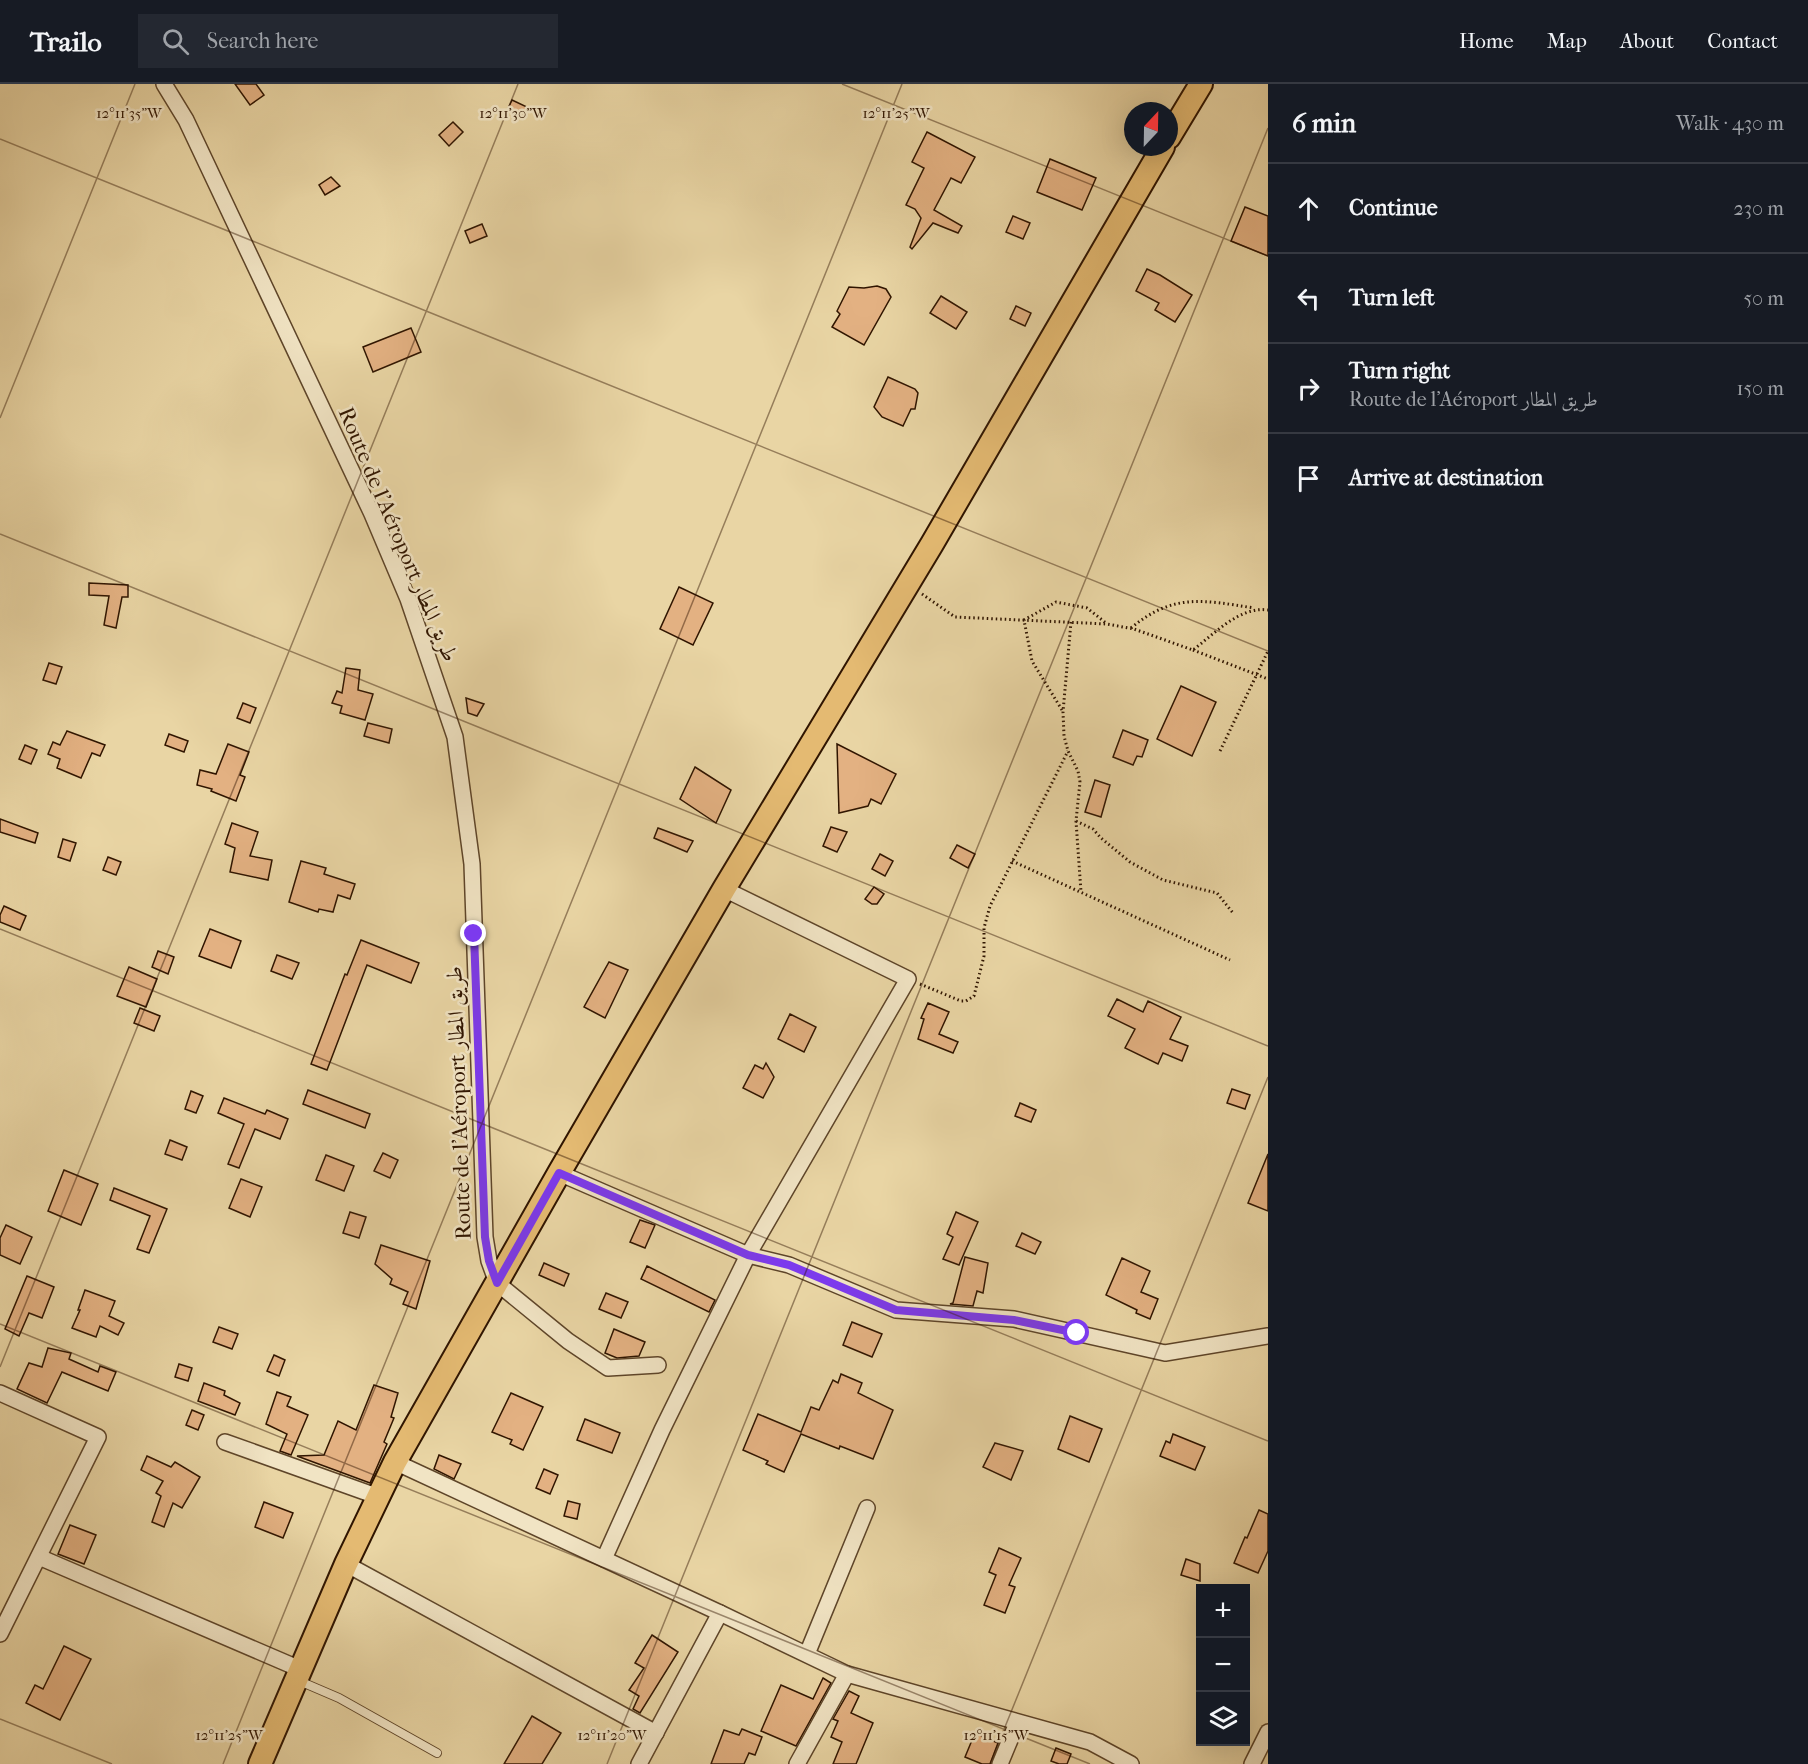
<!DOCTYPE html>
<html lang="en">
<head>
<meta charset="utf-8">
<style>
  body { margin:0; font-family:"IM FELL French Canon",Amiri,serif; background:#242831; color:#f1f3f6 }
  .controls { position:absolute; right:18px; bottom:18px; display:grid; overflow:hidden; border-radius:0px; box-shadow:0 6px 24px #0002 }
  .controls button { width:54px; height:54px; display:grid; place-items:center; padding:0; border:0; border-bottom:2px solid #363941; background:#171b24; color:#f1f3f6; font:30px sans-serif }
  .compass { position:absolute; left:1124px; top:18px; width:54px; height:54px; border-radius:50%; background:#171b24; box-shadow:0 6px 24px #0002; rotate:22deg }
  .stop { position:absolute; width:18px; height:18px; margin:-14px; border:4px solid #7c3aed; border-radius:50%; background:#fff }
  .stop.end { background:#7c3aed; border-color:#fff; box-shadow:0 2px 6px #0008 }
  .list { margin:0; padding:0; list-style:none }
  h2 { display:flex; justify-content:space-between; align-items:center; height:78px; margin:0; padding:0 24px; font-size:26px }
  h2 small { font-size:20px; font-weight:400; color:#9ea1a6 }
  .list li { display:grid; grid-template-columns:39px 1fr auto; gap:18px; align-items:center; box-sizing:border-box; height:90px; padding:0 24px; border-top:2px solid #363941 }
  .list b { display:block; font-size:22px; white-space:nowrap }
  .list p { margin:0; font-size:20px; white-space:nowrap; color:#9ea1a6 }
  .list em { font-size:20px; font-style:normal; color:#9ea1a6 }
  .icon { flex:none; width:33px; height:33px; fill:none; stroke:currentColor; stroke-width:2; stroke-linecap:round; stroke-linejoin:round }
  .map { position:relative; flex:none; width:1268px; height:1680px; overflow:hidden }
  header { display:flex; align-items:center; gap:36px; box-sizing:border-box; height:84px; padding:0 30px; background:#171b24; border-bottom:2px solid #363941 }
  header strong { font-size:28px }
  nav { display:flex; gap:33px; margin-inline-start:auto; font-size:21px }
  .search { width:420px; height:54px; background:#242831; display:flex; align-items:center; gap:15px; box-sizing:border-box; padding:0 21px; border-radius:0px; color:#9ea1a6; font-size:22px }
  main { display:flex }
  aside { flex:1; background:#171b24 }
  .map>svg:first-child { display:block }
</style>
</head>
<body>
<header>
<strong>Trailo</strong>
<div class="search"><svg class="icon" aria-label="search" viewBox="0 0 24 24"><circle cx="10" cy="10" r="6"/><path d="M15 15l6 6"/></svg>Search here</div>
<nav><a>Home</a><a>Map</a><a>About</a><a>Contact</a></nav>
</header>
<main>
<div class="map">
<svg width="1268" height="1680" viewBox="0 0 1268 1680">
  <rect width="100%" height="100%" fill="#e9d5a4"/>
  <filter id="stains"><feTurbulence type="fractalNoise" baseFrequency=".00333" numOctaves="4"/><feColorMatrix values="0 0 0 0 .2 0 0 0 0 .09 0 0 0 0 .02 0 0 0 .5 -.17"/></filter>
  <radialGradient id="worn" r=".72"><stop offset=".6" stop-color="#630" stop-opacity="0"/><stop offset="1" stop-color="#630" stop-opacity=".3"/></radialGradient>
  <g fill="#e3b182" stroke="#301500" stroke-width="1.5">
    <polygon points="235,0 256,0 264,11 250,21"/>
    <polygon points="512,16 527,23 522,34 507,27"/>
    <polygon points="453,38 463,48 449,62 439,51"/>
    <polygon points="927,48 975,73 961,99 951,94 934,126 962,142 958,149 933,139 912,165 910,163 921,134 915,125 906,121 924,84 912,78"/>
    <polygon points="1050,75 1096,94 1082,126 1037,108"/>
    <polygon points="331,93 340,102 325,111 319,101"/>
    <polygon points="1245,123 1268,132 1268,172 1231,157"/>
    <polygon points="1013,132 1030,139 1023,155 1006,148"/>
    <polygon points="482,140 487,152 470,159 465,147"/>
    <polygon points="1147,185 1160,191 1192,211 1175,238 1155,226 1159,219 1136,207"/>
    <polygon points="877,202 886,205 891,213 864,261 832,243 840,230 837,227 849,203 864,204"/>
    <polygon points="941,212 967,228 956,245 930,229"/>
    <polygon points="1016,222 1031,229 1025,242 1010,235"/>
    <polygon points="411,244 421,268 373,288 363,263"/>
    <polygon points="888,293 915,305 918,309 915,325 911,325 903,342 882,333 874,323"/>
    <polygon points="89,499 128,501 128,513 122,513 116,544 104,541 109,512 89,511"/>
    <polygon points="679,503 713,519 693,561 660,545"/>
    <polygon points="49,579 62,583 56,600 43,596"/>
    <polygon points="346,584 360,586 358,606 373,610 365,636 340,629 342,622 332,619 337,607 342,609"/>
    <polygon points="1181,602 1216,618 1192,672 1157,655"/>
    <polygon points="466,614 484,620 477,632 468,629"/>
    <polygon points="243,619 256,624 250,639 237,634"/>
    <polygon points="368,639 392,645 389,659 364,652"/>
    <polygon points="1123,646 1148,656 1142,673 1137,672 1133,681 1113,673"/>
    <polygon points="67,647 105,661 100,672 92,669 81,694 57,684 60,675 48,670 53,658 60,661"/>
    <polygon points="169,650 188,657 184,668 165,661"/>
    <polygon points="228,660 249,668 240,691 245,693 236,717 211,707 212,705 197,701 200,686 216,690"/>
    <polygon points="837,660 896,690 881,720 871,715 868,722 839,729"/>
    <polygon points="25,661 37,666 31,680 19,675"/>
    <polygon points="695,683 731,706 716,739 680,715"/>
    <polygon points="1095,696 1110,701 1101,733 1085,728"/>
    <polygon points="0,735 38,749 35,759 0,748"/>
    <polygon points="232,739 258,748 250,772 272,776 268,796 230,788 235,764 225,760"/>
    <polygon points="831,743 847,748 837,768 823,762"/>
    <polygon points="658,744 693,757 687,768 654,754"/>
    <polygon points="63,755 76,759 70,777 58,773"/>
    <polygon points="957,761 975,770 968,784 950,774"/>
    <polygon points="880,770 893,777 885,792 872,785"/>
    <polygon points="108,773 121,778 116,791 103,786"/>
    <polygon points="301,777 326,784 324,790 355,800 350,815 338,811 333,828 319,825 318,828 289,818"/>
    <polygon points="874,803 884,810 877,820 872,820 865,815"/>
    <polygon points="4,822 26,832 20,846 0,838 0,831"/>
    <polygon points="210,845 241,857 231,884 199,872"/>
    <polygon points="361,856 419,879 411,899 367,881 327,986 311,980 345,890 347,891"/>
    <polygon points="158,867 174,873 168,890 152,883"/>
    <polygon points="277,871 299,879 292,895 271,887"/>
    <polygon points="609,878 628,886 605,934 584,923"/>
    <polygon points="129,883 157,895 146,923 117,912"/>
    <polygon points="1117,915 1143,928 1148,917 1181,933 1170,955 1188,962 1182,977 1163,969 1158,980 1125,964 1135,945 1108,932"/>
    <polygon points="928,919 949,928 939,950 958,958 953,969 918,955 924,935 921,934"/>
    <polygon points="140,924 160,932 154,947 134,939"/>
    <polygon points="790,930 816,943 804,968 778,955"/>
    <polygon points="766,979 774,993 763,1014 743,1004 755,981 763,985"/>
    <polygon points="1232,1005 1250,1011 1245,1025 1227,1019"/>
    <polygon points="308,1006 370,1030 365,1044 303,1020"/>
    <polygon points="191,1007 203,1012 196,1029 185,1025"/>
    <polygon points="224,1014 265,1030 267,1026 288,1035 280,1055 255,1045 239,1084 228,1080 244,1040 218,1029"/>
    <polygon points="1020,1019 1036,1026 1031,1038 1015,1032"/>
    <polygon points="170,1056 187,1063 182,1076 165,1070"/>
    <polygon points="383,1069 398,1076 390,1094 374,1087"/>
    <polygon points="1268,1070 1268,1127 1248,1119"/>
    <polygon points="326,1071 354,1082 344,1107 316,1096"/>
    <polygon points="64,1086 98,1100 81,1141 48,1127"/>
    <polygon points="241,1095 262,1103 250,1133 229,1124"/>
    <polygon points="114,1104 167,1125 149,1169 137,1165 150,1132 110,1116"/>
    <polygon points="350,1128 366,1133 359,1154 343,1149"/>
    <polygon points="956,1128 978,1138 959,1181 943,1175 953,1153 947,1150"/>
    <polygon points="640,1136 655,1141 645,1164 630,1158"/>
    <polygon points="6,1141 32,1153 20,1180 0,1171 0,1154"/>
    <polygon points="1022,1149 1041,1158 1035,1170 1016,1162"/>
    <polygon points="381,1161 430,1177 416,1225 403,1220 408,1208 390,1200 392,1195 375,1180"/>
    <polygon points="965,1173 988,1179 983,1209 977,1207 973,1222 950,1220 953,1219"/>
    <polygon points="1122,1174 1150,1187 1141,1208 1158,1215 1150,1235 1136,1229 1137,1226 1106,1211"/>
    <polygon points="544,1179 569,1190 564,1202 539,1191"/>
    <polygon points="647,1182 715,1216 709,1228 641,1195"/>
    <polygon points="27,1192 54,1203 42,1234 29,1229 19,1252 5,1245"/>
    <polygon points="85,1206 115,1217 109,1232 124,1239 118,1251 100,1242 96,1253 72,1244 80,1226 78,1226"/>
    <polygon points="606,1209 628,1218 621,1234 599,1225"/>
    <polygon points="852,1238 882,1250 872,1273 843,1261"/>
    <polygon points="219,1243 238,1250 232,1265 213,1258"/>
    <polygon points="614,1245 645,1258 639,1272 617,1274 605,1269"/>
    <polygon points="48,1264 71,1269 69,1275 98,1288 100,1282 116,1288 108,1307 62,1288 47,1319 17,1305 29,1279 42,1283"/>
    <polygon points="274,1271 285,1276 279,1292 267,1287"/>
    <polygon points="179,1280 192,1284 188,1297 175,1293"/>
    <polygon points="841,1290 862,1299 858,1309 893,1326 873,1375 840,1362 839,1365 801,1350 784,1388 766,1380 768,1377 743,1366 758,1330 801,1348 811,1323 819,1326 833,1296 838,1299"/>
    <polygon points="204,1299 225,1307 224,1311 240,1319 235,1331 198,1317"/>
    <polygon points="374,1301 398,1309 391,1333 394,1334 384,1358 387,1360 370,1399 297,1372 324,1371 338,1337 356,1346"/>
    <polygon points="277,1308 291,1313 287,1322 308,1331 291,1371 280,1367 287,1350 266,1340"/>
    <polygon points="511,1309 543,1323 523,1366 510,1360 512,1356 492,1348"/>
    <polygon points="192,1326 204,1331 198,1346 186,1341"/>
    <polygon points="1070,1332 1102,1345 1089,1378 1058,1365"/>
    <polygon points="585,1335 620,1349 612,1369 577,1356"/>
    <polygon points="1173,1350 1205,1363 1195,1386 1160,1372 1166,1357 1170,1359"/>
    <polygon points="995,1359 1023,1367 1011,1396 983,1383"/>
    <polygon points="439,1371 461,1380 454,1395 434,1385"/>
    <polygon points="147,1372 171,1383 175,1378 200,1393 182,1424 173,1419 164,1443 152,1438 161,1412 156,1409 163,1397 141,1386"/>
    <polygon points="544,1385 558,1391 550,1410 536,1404"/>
    <polygon points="568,1417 580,1420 577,1435 564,1432"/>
    <polygon points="264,1418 293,1429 283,1454 255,1443"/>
    <polygon points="1259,1426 1268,1430 1268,1467 1258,1489 1234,1479 1245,1453 1247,1454"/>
    <polygon points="70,1441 96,1451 84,1480 58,1470"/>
    <polygon points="999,1464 1021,1474 1009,1501 1015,1503 1005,1529 984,1521 996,1491 989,1488"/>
    <polygon points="1186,1475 1200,1480 1200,1497 1181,1491"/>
    <polygon points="652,1551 678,1568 640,1629 633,1625 639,1612 629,1606 644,1584 635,1579"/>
    <polygon points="64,1562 91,1575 60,1636 26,1619 35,1601 43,1605"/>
    <polygon points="823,1594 831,1599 796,1662 761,1647 781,1601 813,1615"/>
    <polygon points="849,1607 859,1612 851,1629 873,1639 856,1680 833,1680 842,1658 831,1653 838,1637 833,1635"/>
    <polygon points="532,1632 561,1649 542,1680 504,1680"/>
    <polygon points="742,1645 762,1653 755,1671 749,1669 744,1680 711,1680 724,1646 739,1651"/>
    <polygon points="975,1649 998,1659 990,1680 982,1680 965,1673"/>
    <polygon points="1056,1664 1071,1670 1067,1680 1059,1680 1051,1677"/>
  </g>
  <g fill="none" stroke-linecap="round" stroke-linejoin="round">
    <defs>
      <polyline id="service" points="297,1596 339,1614 437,1669"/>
      <g id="minor">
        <polyline points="164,0 186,36 372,430 408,515 455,653 472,780 485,1153 489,1177 497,1199 568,1257 608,1284 658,1281"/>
        <polyline points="559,1089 748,1171 789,1181 896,1226 1014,1235 1165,1269 1268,1252"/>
        <polyline points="0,1309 98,1353 0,1550"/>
        <polyline points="225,1358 379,1413"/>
        <polyline points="395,1378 720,1529 847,1590 1090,1658 1131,1680"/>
        <polyline points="39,1473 300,1585"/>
        <polyline points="604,1475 662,1346 748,1171 908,895 724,805"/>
        <polyline points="346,1480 656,1649"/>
        <polyline points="807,1570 867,1424"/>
        <polyline points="639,1680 720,1529"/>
        <polyline points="797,1680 847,1590"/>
        <polyline points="1000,1680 1017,1639"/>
        <polyline points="1252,1680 1268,1648"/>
      </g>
      <g id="primary">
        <polyline points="1169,53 1201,0"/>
        <polyline points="260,1680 346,1480 395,1378 559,1089 724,805 932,460 1163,63"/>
      </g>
    </defs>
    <use href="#service" stroke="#5e4529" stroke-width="10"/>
    <use href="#minor" stroke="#5e4529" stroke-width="18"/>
    <use href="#primary" stroke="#301500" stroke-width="26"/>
    <g stroke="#301500" stroke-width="3" stroke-dasharray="1.5 3" stroke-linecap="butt">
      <path d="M922,510L955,533L1107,540L1134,545L1193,566C1214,550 1240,522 1268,526"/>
      <polyline points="1071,538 1063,628 1064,652 1068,667 1078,687 1080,698 1076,737 1081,808"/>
      <path d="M1131,544C1173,509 1203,516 1254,524"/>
      <polyline points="1193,566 1268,595"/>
      <polyline points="1062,626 1032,577 1024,536 1056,518 1087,524 1106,539"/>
      <polyline points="1220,667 1268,567"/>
      <polyline points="1076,737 1093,745 1101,754 1130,778 1163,796 1217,809 1233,829"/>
      <polyline points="1012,777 1230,876"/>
      <polyline points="920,900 961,917 966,917 974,912 984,872 984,844 990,822 1068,667"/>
    </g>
    <use href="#service" stroke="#f1e4c4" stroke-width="8"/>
    <use href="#minor" stroke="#f1e4c4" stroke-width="15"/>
    <use href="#primary" stroke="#e4ba72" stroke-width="22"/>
  </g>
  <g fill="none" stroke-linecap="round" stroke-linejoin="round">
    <polyline stroke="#7c3aed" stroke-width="8" points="474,850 485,1153 489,1177 497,1199 559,1089 748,1171 789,1181 896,1226 1014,1236 1077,1249"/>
  </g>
  <path fill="none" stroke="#301500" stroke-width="1.5" stroke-opacity="0.45" d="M842,0L1268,172M0,55L1268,567M0,334L135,0M0,450L1268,962M0,845L1268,1357M0,1240L1090,1680M0,1283L518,0M0,1635L112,1680M223,1680L902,0M607,1680L1268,44M990,1680L1268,993"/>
  <g text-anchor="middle" stroke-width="5" stroke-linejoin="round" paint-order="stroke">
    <g font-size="22" fill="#301500" stroke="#f1e4c4">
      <text transform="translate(399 450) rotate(67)" y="8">Route de l'Aéroport طريق المطار</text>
      <text transform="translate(458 1019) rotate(-92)" y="8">Route de l'Aéroport طريق المطار</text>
    </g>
  </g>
  <g font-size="15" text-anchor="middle" fill="#301500" stroke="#f1e4c4" stroke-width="5" stroke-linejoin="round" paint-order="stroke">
    <text x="129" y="34">12°11'35"W</text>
    <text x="513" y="34">12°11'30"W</text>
    <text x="896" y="34">12°11'25"W</text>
    <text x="229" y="1656">12°11'25"W</text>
    <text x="612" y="1656">12°11'20"W</text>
    <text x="996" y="1656">12°11'15"W</text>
  </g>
  <rect width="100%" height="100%" filter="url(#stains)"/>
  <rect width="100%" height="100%" fill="url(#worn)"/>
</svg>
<div class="controls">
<button>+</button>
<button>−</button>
<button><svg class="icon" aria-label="layers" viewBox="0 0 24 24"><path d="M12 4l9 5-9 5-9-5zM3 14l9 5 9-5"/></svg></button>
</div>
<svg class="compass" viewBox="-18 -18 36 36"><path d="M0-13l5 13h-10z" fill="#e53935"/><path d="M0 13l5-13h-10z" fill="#9ea1a6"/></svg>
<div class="stop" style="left:1077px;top:1249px"></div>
<div class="stop end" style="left:474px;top:850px"></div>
</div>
<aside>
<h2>6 min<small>Walk · 430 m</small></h2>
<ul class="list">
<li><svg class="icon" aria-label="ahead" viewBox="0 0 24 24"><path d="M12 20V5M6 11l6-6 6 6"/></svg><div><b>Continue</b></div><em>230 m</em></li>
<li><svg class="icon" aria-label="left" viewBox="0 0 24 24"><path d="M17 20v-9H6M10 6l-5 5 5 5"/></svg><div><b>Turn left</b></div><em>50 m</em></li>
<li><svg class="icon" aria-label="right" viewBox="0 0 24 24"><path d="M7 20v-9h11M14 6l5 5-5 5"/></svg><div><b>Turn right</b><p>Route de l'Aéroport طريق المطار</p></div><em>150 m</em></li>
<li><svg class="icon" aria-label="arrive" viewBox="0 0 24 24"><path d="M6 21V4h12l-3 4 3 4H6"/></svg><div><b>Arrive at destination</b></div></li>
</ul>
</aside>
</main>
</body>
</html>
